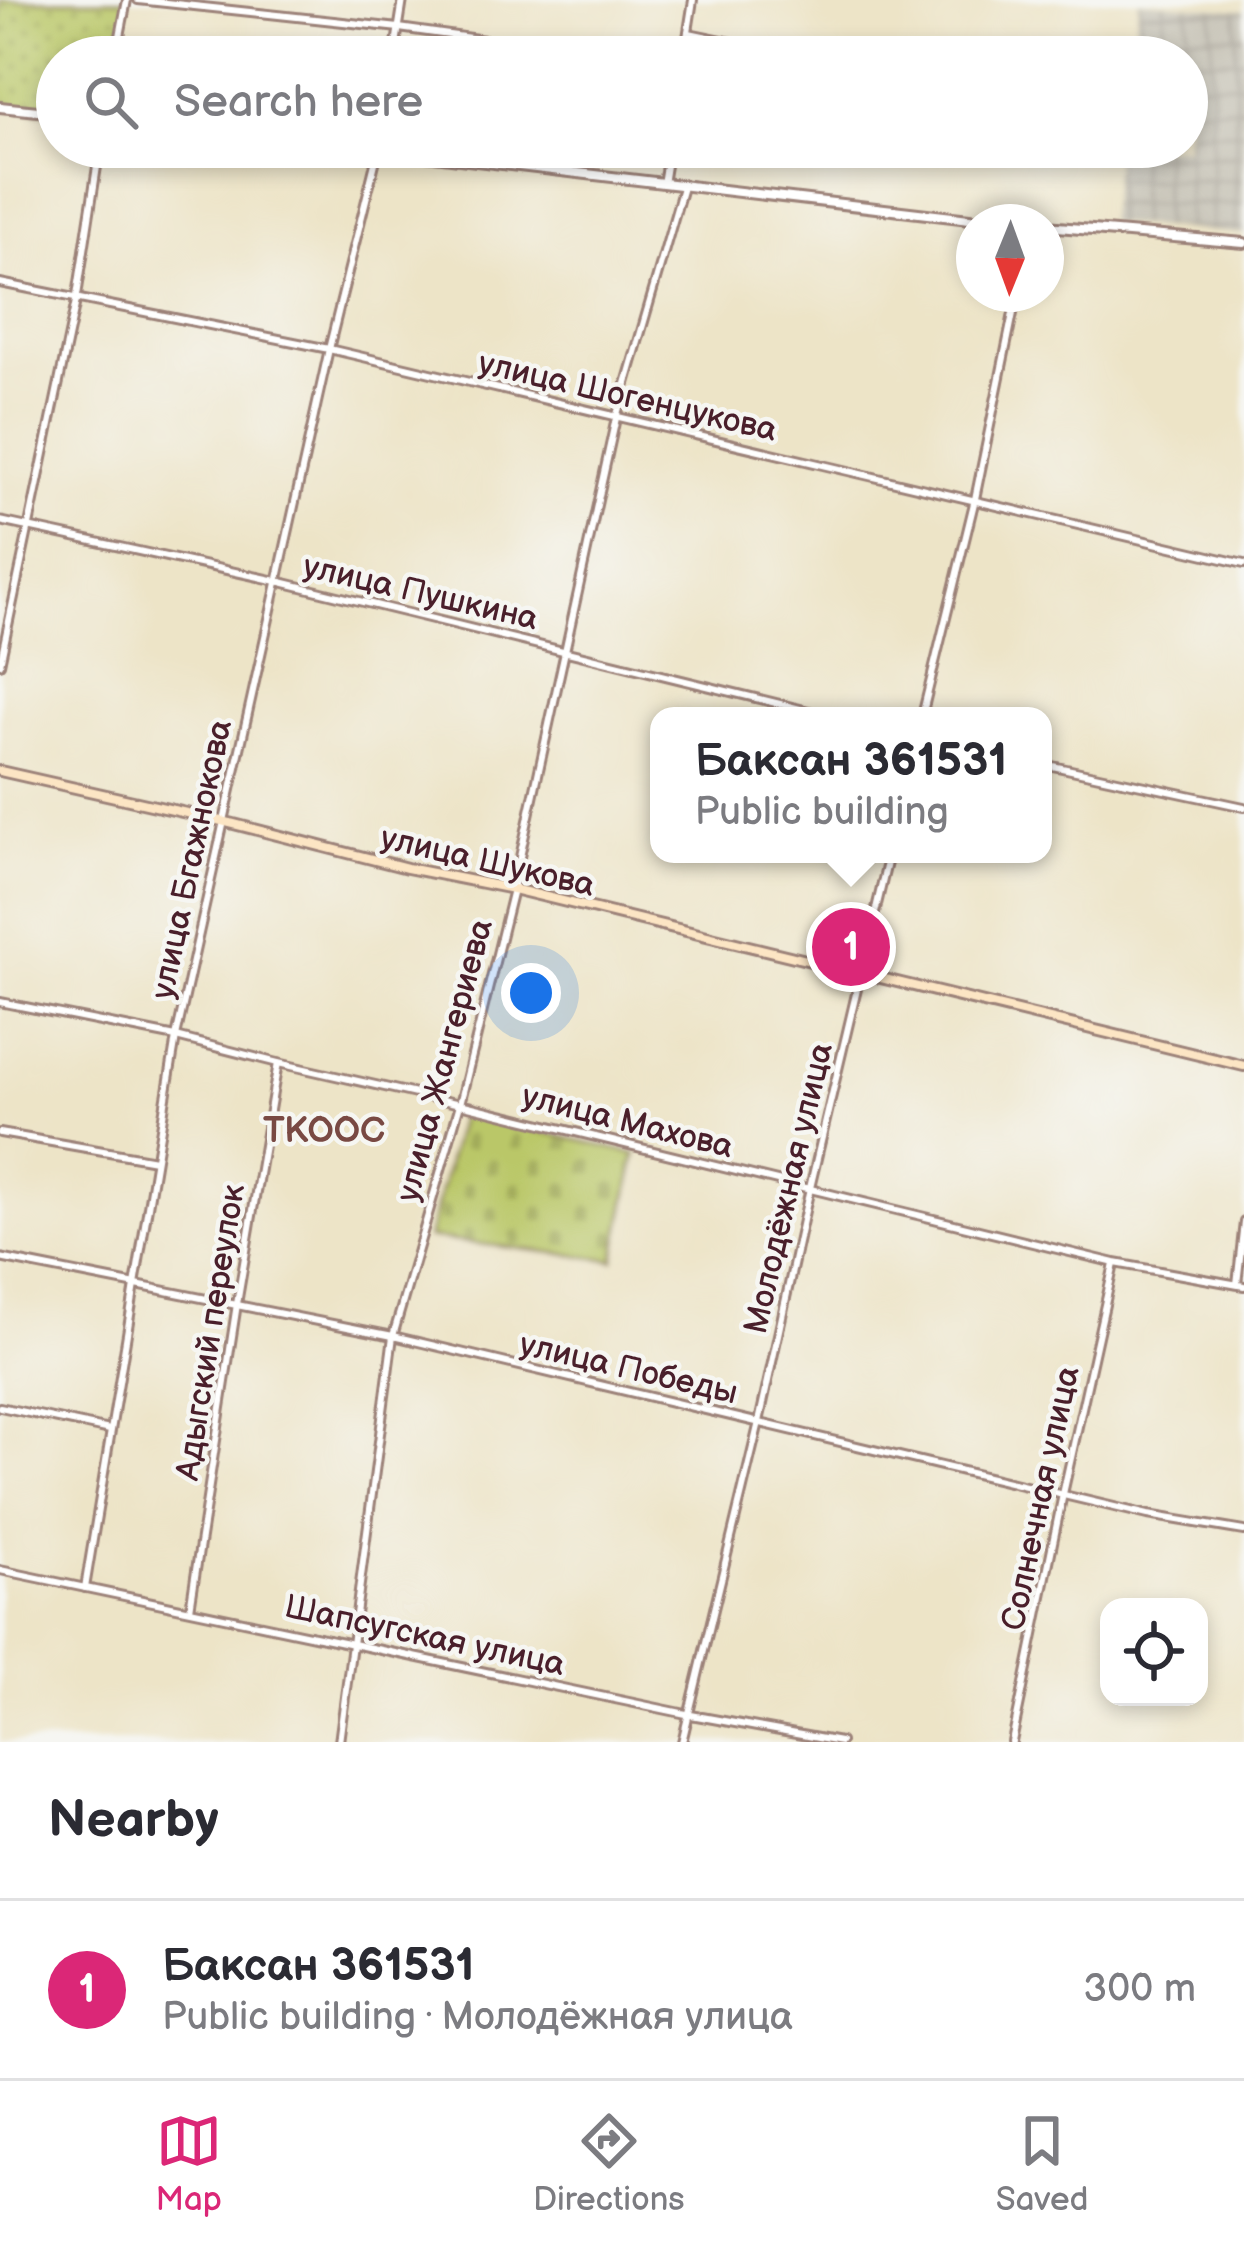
<!DOCTYPE html>
<html lang="en">
<head>
<meta charset="utf-8">
<style>
  body { margin:0; font-family:"Balsamiq Sans",sans-serif; background:#f7f7f7; color:#2b2b33 }
  .controls { position:absolute; right:36px; bottom:36px; display:grid; overflow:hidden; border-radius:24px; box-shadow:0 6px 18px #0003 }
  .controls button { width:108px; height:108px; display:grid; place-items:center; padding:0; border:0; border-bottom:3px solid #e1e1e2; background:#fff; color:#2b2b33; font:60px sans-serif }
  .compass { position:absolute; left:956px; top:204px; width:108px; height:108px; border-radius:50%; background:#fff; box-shadow:0 6px 18px #0003; rotate:181deg }
  .you { position:absolute; left:531px; top:993px; width:42px; height:42px; margin:-30px; border:9px solid #fff; border-radius:50%; background:#1a73e8; box-shadow:0 0 0 18px #1a73e833 }
  .badge { display:grid; place-items:center; width:78px; height:78px; border-radius:50%; background:#db2777; color:#fff; font-size:39px; font-weight:700 }
  .pin { position:absolute; translate:-50% -50%; border:6px solid #fff; box-shadow:0 3px 12px #0006 }
  .popup { position:absolute; left:650px; top:707px; width:402px; height:156px; box-sizing:border-box; display:grid; place-content:center; border-radius:24px; background:#fff; filter:drop-shadow(0 3px 9px #0005); font-size:39px; white-space:nowrap; color:#7c7c81 }
  .popup b { font-size:45px; color:#2b2b33 }
  .popup::after { content:''; position:absolute; left:50%; top:100%; margin-left:-24px; border:24px solid transparent; border-top-color:#fff }
  .list { margin:0; padding:0; list-style:none }
  h2 { display:flex; justify-content:space-between; align-items:center; height:156px; margin:0; padding:0 48px; font-size:51px }
  h2 small { font-size:39px; font-weight:400; color:#7c7c81 }
  .list li { display:grid; grid-template-columns:78px 1fr auto; gap:36px; align-items:center; box-sizing:border-box; height:180px; padding:0 48px; border-top:3px solid #e1e1e2 }
  .list b { display:block; font-size:45px; white-space:nowrap }
  .list p { margin:0; font-size:39px; white-space:nowrap; color:#7c7c81 }
  .list em { font-size:39px; font-style:normal; color:#7c7c81 }
  .icon { flex:none; width:66px; height:66px; fill:none; stroke:currentColor; stroke-width:2; stroke-linecap:round; stroke-linejoin:round }
  .map { position:relative; flex:none; width:1244px; height:1742px; overflow:hidden }
  .search { position:absolute; background:#fff; box-shadow:0 6px 18px #0003; left:36px; right:36px; top:36px; height:132px; display:flex; align-items:center; gap:30px; box-sizing:border-box; padding:0 42px; border-radius:66px; color:#7c7c81; font-size:45px }
  .sheet { height:336px; background:#fff }
  nav { display:flex; justify-content:space-around; align-items:center; box-sizing:border-box; height:168px; border-top:3px solid #e1e1e2; background:#fff; font-size:33px; color:#7c7c81 }
  nav a { display:grid; justify-items:center; gap:6px }
  nav .on { color:#db2777 }
  .map>svg:first-child { display:block }
</style>
</head>
<body>
<div class="map">
<svg width="1244" height="1742" viewBox="0 0 1244 1742">
  <defs>
    <pattern id="industrial-grid" width="8" height="8" patternUnits="userSpaceOnUse" patternTransform="scale(3)"><rect width="8" height="8" fill="#c8c4b8"/><path d="M0 4h8M4 0v8" fill="none" stroke="#ada89e"/></pattern>
    <pattern id="grass-dots" width="8" height="8" patternUnits="userSpaceOnUse" patternTransform="scale(3)"><rect width="8" height="8" fill="#bac768"/><path d="M2 2h.1M6 6h.1" fill="none" stroke="#a1aa5a" stroke-width="1.8" stroke-linecap="round"/></pattern>
    <pattern id="cemetery-stones" width="16" height="16" patternUnits="userSpaceOnUse" patternTransform="scale(3)"><rect width="16" height="16" fill="#bac768"/><path d="M2 7V4a2 2 0 0 1 4 0v3zM10 15v-3a2 2 0 0 1 4 0v3z" fill="#a1aa5a"/></pattern>
  </defs>
  <rect width="100%" height="100%" fill="#f6f6f2"/>
  <filter id="ink" filterUnits="userSpaceOnUse"><feTurbulence type="fractalNoise" baseFrequency=".00833" numOctaves="2"/><feDisplacementMap in="SourceGraphic" scale="24" xChannelSelector="R" yChannelSelector="G"/><feConvolveMatrix kernelMatrix="1 2 1 2 8 2 1 2 1" color-interpolation-filters="sRGB"/></filter>
  <filter id="wash" filterUnits="userSpaceOnUse"><feTurbulence type="fractalNoise" baseFrequency=".004" numOctaves="4" result="noise"/><feDisplacementMap in="SourceGraphic" scale="48" xChannelSelector="R" yChannelSelector="G"/><feGaussianBlur stdDeviation="2.7" result="paint"/><feColorMatrix in="noise" values="0 0 0 0 0 0 0 0 0 0 0 0 0 0 0 0 0 1.4 0 .05"/><feComposite in="paint" operator="in"/></filter>
  <g filter="url(#wash)">
    <rect width="100%" height="100%" fill="#ede4c7"/>
    <polygon fill="url(#industrial-grid)" points="1139,1 1244,11 1244,234 1107,223 1118,147 1187,147 1187,57 1132,57"/>
    <polygon fill="url(#grass-dots)" stroke="#82734a" stroke-width="3" points="0,0 127,0 116,57 57,57 57,113 0,107"/>
    <polygon fill="url(#cemetery-stones)" stroke="#82734a" stroke-width="3" points="461,1113 636,1154 614,1260 428,1238"/>
  </g>
  <g filter="url(#ink)">
    <g fill="none" stroke-linecap="round" stroke-linejoin="round">
      <defs>
        <g id="minor">
          <polyline points="138,0 399,28 608,57"/>
          <polyline points="689,33 804,57"/>
          <polyline points="116,57 127,0"/>
          <polyline points="394,57 403,0"/>
          <polyline points="684,57 693,0"/>
          <polyline points="663,184 669,147"/>
          <polyline points="0,283 329,349 1244,564"/>
          <polyline points="0,521 277,581 829,716"/>
          <polyline points="0,664 77,296 100,147"/>
          <polyline points="922,716 975,499 1017,294"/>
          <polyline points="1043,764 1244,807"/>
          <polyline points="0,1002 176,1037 278,1063 460,1104 1115,1263 1244,1286"/>
          <polyline points="0,1133 155,1160"/>
          <polyline points="0,1258 393,1336 1148,1515 1244,1531"/>
          <polyline points="1237,1284 1244,1222"/>
          <polyline points="0,1407 110,1430"/>
          <polyline points="0,1570 691,1715 840,1742"/>
          <polyline points="85,1588 176,1037 329,349 379,147"/>
          <polyline points="190,1609 237,1304 278,1063"/>
          <polyline points="339,1742 393,1336 460,1104 513,889 616,418 683,187"/>
          <polyline points="682,1742 759,1422 810,1188 889,854"/>
          <polyline points="1012,1742 1063,1494 1114,1264"/>
        </g>
        <g id="tertiary">
          <polyline points="0,107 57,113"/>
          <polyline points="357,147 995,222"/>
          <polyline points="1046,226 1244,243"/>
        </g>
        <polyline id="secondary" points="0,771 222,821 407,868 513,889 1244,1066"/>
      </defs>
      <use href="#minor" stroke="#9c8279" stroke-width="12"/>
      <use href="#tertiary" stroke="#9c8279" stroke-width="14"/>
      <use href="#secondary" stroke="#9c8279" stroke-width="14"/>
      <use href="#minor" stroke="#fff" stroke-width="6"/>
      <use href="#tertiary" stroke="#fff" stroke-width="8"/>
      <use href="#secondary" stroke="#fce5c4" stroke-width="8"/>
    </g>
  </g>
  <g text-anchor="middle" stroke-width="9" stroke-linejoin="round" paint-order="stroke">
    <g font-size="33" fill="#4a1f2b" stroke="#f6f6f2">
      <text transform="translate(628 395) rotate(13)" y="12">улица Шогенцукова</text>
      <text transform="translate(421 591) rotate(13)" y="12">улица Пушкина</text>
      <text transform="translate(190 859) rotate(-78)" y="12">улица Бгажнокова</text>
      <text transform="translate(488 860) rotate(13)" y="12">улица Шукова</text>
      <text transform="translate(443 1060) rotate(-75)" y="12">улица Жангериева</text>
      <text transform="translate(628 1120) rotate(14)" y="12">улица Махова</text>
      <text transform="translate(787 1188) rotate(-77)" y="12">Молодёжная улица</text>
      <text transform="translate(209 1332) rotate(-81)" y="12">Адыгский переулок</text>
      <text transform="translate(629 1367) rotate(13)" y="12">улица Победы</text>
      <text transform="translate(1039 1498) rotate(-78)" y="12">Солнечная улица</text>
      <text transform="translate(425 1634) rotate(12)" y="12">Шапсугская улица</text>
    </g>
    <g font-size="36" font-weight="bold" fill="#794943" stroke="#f6f6f2">
      <text x="324" y="1142">ТКООС</text>
    </g>
  </g>
</svg>
<div class="controls">
<button><svg class="icon" aria-label="locate" viewBox="0 0 24 24"><circle cx="12" cy="12" r="6"/><path d="M12 2v4M12 18v4M2 12h4M18 12h4"/></svg></button>
</div>
<svg class="compass" viewBox="-18 -18 36 36"><path d="M0-13l5 13h-10z" fill="#e53935"/><path d="M0 13l5-13h-10z" fill="#7c7c81"/></svg>
<div class="you"></div>
<div class="pin badge" style="left:851px;top:947px">1</div>
<div class="popup"><b>Баксан 361531</b>Public building</div>
<div class="search"><svg class="icon" aria-label="search" viewBox="0 0 24 24"><circle cx="10" cy="10" r="6"/><path d="M15 15l6 6"/></svg>Search here</div>
</div>
<section class="sheet">
<h2>Nearby<small></small></h2>
<ul class="list">
<li><span class="badge">1</span><div><b>Баксан 361531</b><p>Public building · Молодёжная улица</p></div><em>300 m</em></li>
</ul>
</section>
<nav>
<a class="on"><svg class="icon" aria-label="map" viewBox="0 0 24 24"><path d="M3 6l6-2 6 2 6-2v14l-6 2-6-2-6 2zM9 4v14M15 6v14"/></svg>Map</a>
<a><svg class="icon" aria-label="directions" viewBox="0 0 24 24"><path d="M12 3l9 9-9 9-9-9zM9 14v-3h6M13 9l2 2-2 2"/></svg>Directions</a>
<a><svg class="icon" aria-label="saved" viewBox="0 0 24 24"><path d="M7 4h10v16l-5-4-5 4z"/></svg>Saved</a>
</nav>
</body>
</html>
